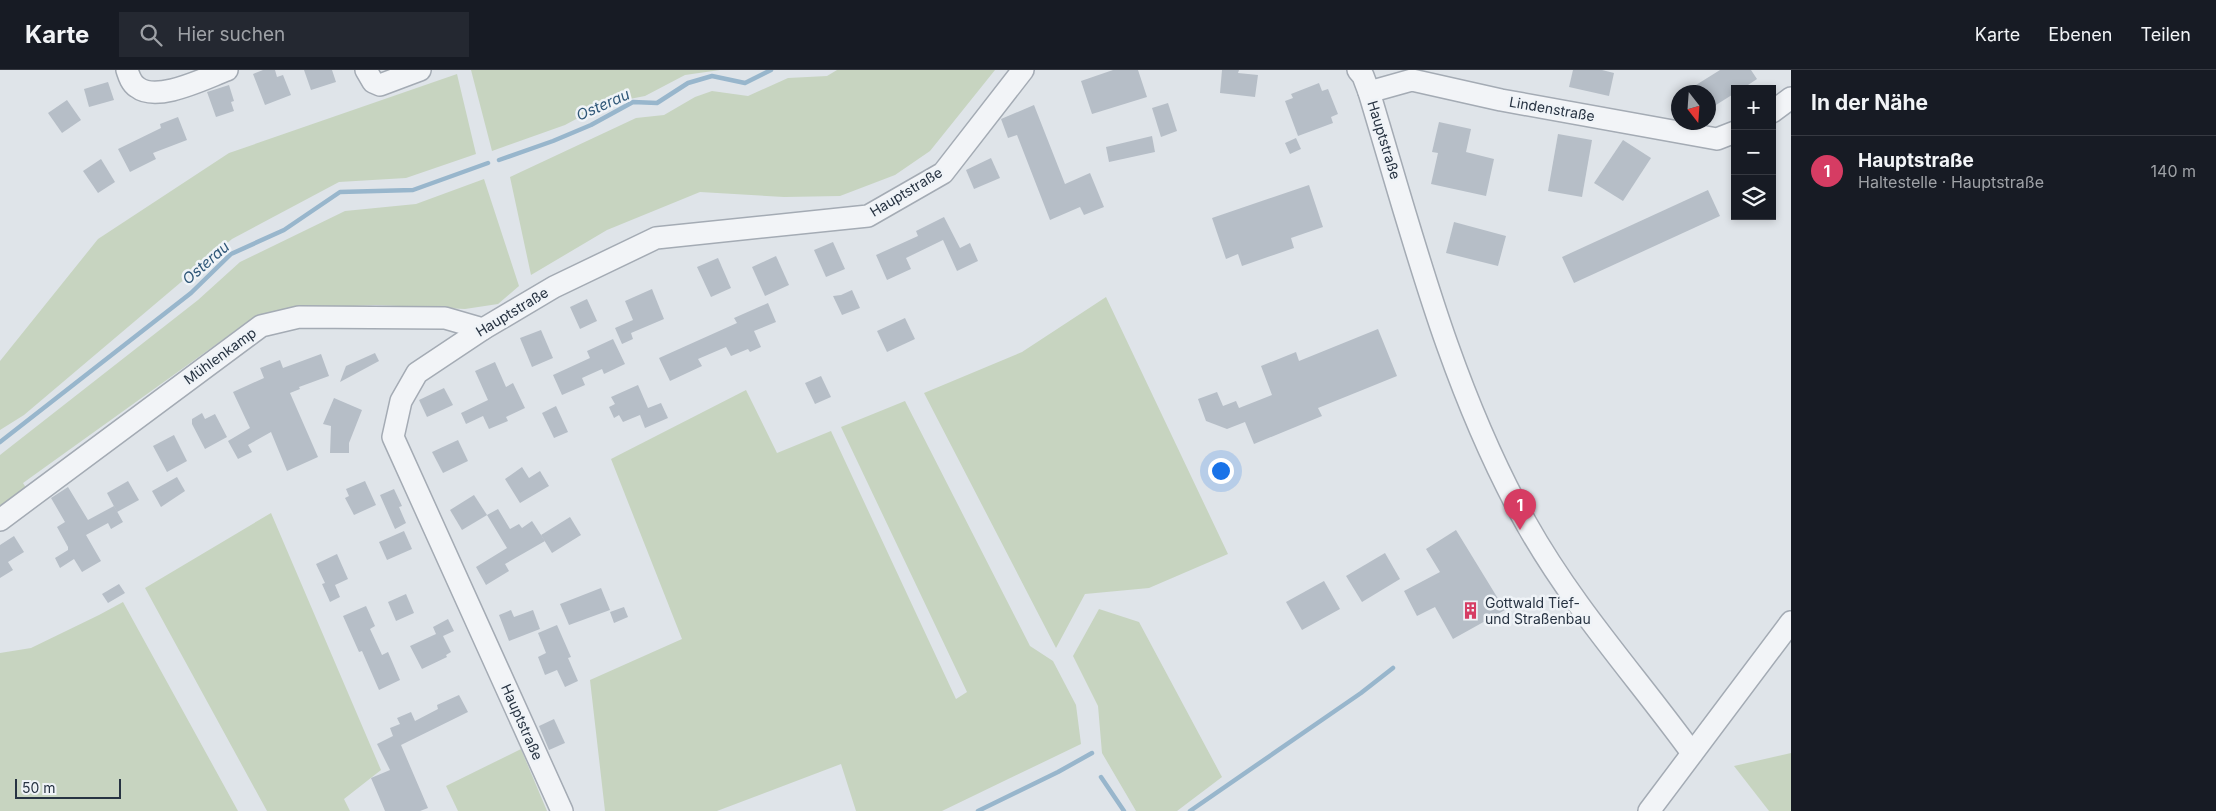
<!DOCTYPE html>
<html lang="de">
<head>
<meta charset="utf-8">
<style>
  body { margin:0; font-family:Inter,sans-serif; background:#242831; color:#f1f3f6 }
  .controls { position:absolute; right:15px; top:15px; display:grid; overflow:hidden; border-radius:0px; box-shadow:0 2px 8px #0003 }
  .controls button { width:45px; height:45px; display:grid; place-items:center; padding:0; border:0; border-bottom:1px solid #363941; background:#171b24; color:#f1f3f6; font:25px sans-serif }
  .compass { position:absolute; left:1671px; top:15px; width:45px; height:45px; border-radius:50%; background:#171b24; box-shadow:0 2px 8px #0003; rotate:163deg }
  .scale { position:absolute; left:15px; bottom:12px; width:106px; box-sizing:border-box; padding-left:5px; border:2px solid #273342; border-top:0; font-size:14px; line-height:18px; white-space:nowrap; color:#273342; -webkit-text-stroke:4px #eff3f7; paint-order:stroke }
  .you { position:absolute; left:1220px; top:400px; width:18px; height:18px; margin:-12px; border:4px solid #fff; border-radius:50%; background:#1a73e8; box-shadow:0 0 0 8px #1a73e833 }
  .badge { display:grid; place-items:center; width:32px; height:32px; border-radius:50%; background:#d63c63; color:#fff; font-size:16px; font-weight:700 }
  .pin { position:absolute; translate:-50% -41px; filter:drop-shadow(0 1px 2px #0008) }
  .pin::after { content:''; position:absolute; top:26px; width:18px; height:15px; background:inherit; clip-path:polygon(0 0,100% 0,50% 100%) }
  .list { margin:0; padding:0; list-style:none }
  h2 { display:flex; justify-content:space-between; align-items:center; height:65px; margin:0; padding:0 20px; font-size:21px }
  h2 small { font-size:16px; font-weight:400; color:#9ea1a6 }
  .list li { display:grid; grid-template-columns:32px 1fr auto; gap:15px; align-items:center; box-sizing:border-box; height:70px; padding:0 20px; border-top:1px solid #363941 }
  .list b { display:block; font-size:19px; white-space:nowrap }
  .list p { margin:0; font-size:16px; white-space:nowrap; color:#9ea1a6 }
  .list em { font-size:16px; font-style:normal; color:#9ea1a6 }
  .icon { flex:none; width:28px; height:28px; fill:none; stroke:currentColor; stroke-width:2; stroke-linecap:round; stroke-linejoin:round }
  .map { position:relative; flex:none; width:1791px; height:741px; overflow:hidden }
  header { display:flex; align-items:center; gap:30px; box-sizing:border-box; height:70px; padding:0 25px; background:#171b24; border-bottom:1px solid #363941 }
  header strong { font-size:24px }
  nav { display:flex; gap:28px; margin-inline-start:auto; font-size:18px }
  .search { width:350px; height:45px; background:#242831; display:flex; align-items:center; gap:12px; box-sizing:border-box; padding:0 18px; border-radius:0px; color:#9ea1a6; font-size:19px }
  main { display:flex }
  aside { flex:1; background:#171b24 }
  .map>svg:first-child { display:block }
</style>
</head>
<body>
<header>
<strong>Karte</strong>
<div class="search"><svg class="icon" aria-label="search" viewBox="0 0 24 24"><circle cx="10" cy="10" r="6"/><path d="M15 15l6 6"/></svg>Hier suchen</div>
<nav><a>Karte</a><a>Ebenen</a><a>Teilen</a></nav>
</header>
<main>
<div class="map">
<svg width="1791" height="741" viewBox="0 0 1791 741">
  <rect width="100%" height="100%" fill="#dfe4e9"/>
  <g fill="#c7d4c0">
    <polygon points="471,0 720,0 685,5 645,26 604,34 565,55 492,81"/>
    <polygon points="837,0 995,0 930,81 895,105 840,126 784,127 700,122 607,160 531,205 510,107 636,48 664,45 695,27 712,21 748,26 788,8 827,6"/>
    <polygon points="457,4 476,84 406,108 339,112 232,169 24,345 0,360 0,291 98,169 229,83"/>
    <polygon points="484,109 519,216 498,234 465,239 376,235 285,239 246,253 23,413 28,421 0,442 0,385 198,230 240,192 345,141 416,134"/>
    <polygon points="1106,227 1228,484 1149,518 1085,524 1056,578 924,323 1022,282"/>
    <polygon points="746,320 777,383 831,361 956,629 967,622 841,357 905,331 1030,576 1053,591 1076,635 1081,674 942,741 856,741 841,694 717,741 605,741 590,610 682,569 611,389"/>
    <polygon points="271,443 381,700 344,729 350,741 267,741 145,518"/>
    <polygon points="123,532 238,741 0,741 0,583 31,578 99,545"/>
    <polygon points="1099,539 1139,552 1222,707 1177,741 1136,741 1102,683 1098,636 1073,586"/>
    <polygon points="521,679 547,741 458,741 446,716"/>
    <polygon points="1791,683 1791,741 1769,741 1734,696"/>
  </g>
  <g fill="none" stroke-linecap="round" stroke-linejoin="round">
    <g stroke="#98b6cc" stroke-width="4.5">
      <polyline points="499,90 553,71 591,55 633,32 657,33 688,13 712,6 745,13 771,0"/>
      <polyline points="0,372 191,223 231,184 284,160 340,122 413,120 488,93"/>
      <polyline points="1101,707 1124,741"/>
      <polyline points="978,741 1058,702 1092,683"/>
      <polyline points="1190,741 1361,623 1393,598"/>
    </g>
  </g>
  <g fill="#b6bec7">
    <polygon points="263,0 275,0 277,7 283,5 291,25 265,35 253,4"/>
    <polygon points="304,0 332,0 336,12 311,20"/>
    <polygon points="1113,0 1138,0 1147,27 1092,44 1081,11"/>
    <polygon points="1222,0 1239,0 1238,3 1258,5 1255,27 1220,23"/>
    <polygon points="1573,0 1602,0 1614,3 1609,26 1569,17"/>
    <polygon points="1720,0 1751,0 1757,9 1742,19 1735,19 1735,23 1708,40 1708,22 1701,22 1696,15"/>
    <polygon points="108,12 114,30 89,37 84,19"/>
    <polygon points="1319,13 1322,21 1328,19 1338,44 1331,47 1333,53 1298,66 1285,31 1293,28 1291,24"/>
    <polygon points="229,15 234,31 231,32 234,41 216,47 207,22"/>
    <polygon points="67,30 81,50 62,63 48,43"/>
    <polygon points="1168,33 1177,61 1161,67 1152,38"/>
    <polygon points="1034,35 1065,114 1090,103 1104,137 1084,145 1080,137 1050,150 1017,65 1008,68 1001,49"/>
    <polygon points="178,47 187,70 153,83 156,89 130,102 118,79 161,58 160,54"/>
    <polygon points="1439,52 1471,59 1466,82 1494,89 1486,126 1431,114 1438,83 1432,82"/>
    <polygon points="1558,64 1592,70 1582,127 1548,121"/>
    <polygon points="1152,66 1155,82 1109,92 1106,77"/>
    <polygon points="1296,68 1301,79 1290,84 1285,73"/>
    <polygon points="1623,70 1651,88 1623,131 1594,113"/>
    <polygon points="991,88 1000,108 974,119 966,100"/>
    <polygon points="101,89 115,112 98,123 83,101"/>
    <polygon points="1309,115 1323,157 1291,168 1294,178 1242,196 1238,184 1226,189 1212,148"/>
    <polygon points="1708,120 1720,146 1574,213 1562,187"/>
    <polygon points="944,147 960,178 970,173 978,191 957,201 943,170 906,188 911,199 887,210 876,185 918,166 916,161"/>
    <polygon points="1454,152 1506,166 1498,196 1446,183"/>
    <polygon points="833,172 845,199 826,207 814,180"/>
    <polygon points="776,186 789,215 765,226 752,197"/>
    <polygon points="718,188 731,218 711,227 697,197"/>
    <polygon points="652,219 664,249 631,263 633,269 622,274 615,258 633,250 625,231"/>
    <polygon points="852,220 860,238 842,245 833,226 841,225"/>
    <polygon points="587,229 597,251 580,259 570,237"/>
    <polygon points="768,233 776,252 754,261 761,277 750,282 748,279 731,286 726,277 698,289 702,296 670,311 659,288 737,253 734,248"/>
    <polygon points="905,248 915,269 887,282 877,261"/>
    <polygon points="1378,259 1397,306 1318,338 1322,346 1254,374 1245,352 1227,359 1206,351 1198,329 1217,322 1223,336 1236,331 1239,338 1272,325 1261,296 1296,282 1299,291"/>
    <polygon points="541,260 553,288 532,297 520,268"/>
    <polygon points="613,269 625,294 604,304 602,299 582,308 585,315 562,325 553,305 590,288 587,281"/>
    <polygon points="375,283 379,291 340,312 346,296"/>
    <polygon points="321,284 329,306 299,317 300,319 290,323 318,387 287,401 271,362 248,375 252,382 238,389 228,371 250,358 233,322 264,308 260,298 280,290 283,298"/>
    <polygon points="495,292 506,317 513,313 525,338 506,347 508,351 489,359 483,346 466,354 461,343 488,330 475,301"/>
    <polygon points="821,306 831,327 815,334 805,313"/>
    <polygon points="638,315 648,338 661,333 668,348 645,358 640,345 623,352 619,345 614,348 609,337 615,334 611,327"/>
    <polygon points="444,318 453,335 427,347 419,330"/>
    <polygon points="334,328 362,340 349,373 349,383 330,383 331,356 323,354"/>
    <polygon points="556,336 568,362 554,368 542,343"/>
    <polygon points="202,343 205,349 215,344 227,367 205,379 192,354 192,349"/>
    <polygon points="174,365 187,391 167,402 153,376"/>
    <polygon points="458,370 468,391 443,403 432,382"/>
    <polygon points="522,397 529,408 540,401 549,416 520,433 505,409"/>
    <polygon points="177,407 185,421 161,437 152,421"/>
    <polygon points="128,411 139,430 117,442 107,423"/>
    <polygon points="365,411 376,435 354,445 345,428 349,426 346,419"/>
    <polygon points="68,417 88,450 114,436 123,452 111,459 108,453 86,465 101,491 82,502 74,489 60,498 55,488 68,480 68,477 57,457 65,452 51,428"/>
    <polygon points="394,419 402,436 399,437 406,453 395,459 380,425"/>
    <polygon points="474,425 487,445 462,460 450,440"/>
    <polygon points="498,439 510,459 519,454 522,458 532,451 545,471 505,494 509,501 486,515 476,497 507,478 487,445"/>
    <polygon points="570,447 581,465 552,483 541,465"/>
    <polygon points="1456,460 1505,540 1453,569 1435,537 1417,546 1404,521 1440,502 1426,479"/>
    <polygon points="404,461 412,479 387,490 379,472"/>
    <polygon points="14,466 24,482 8,492 13,500 0,508 0,475"/>
    <polygon points="1385,483 1400,509 1362,532 1346,506"/>
    <polygon points="337,484 348,509 335,515 340,527 330,532 322,514 325,513 316,494"/>
    <polygon points="1324,511 1340,539 1302,560 1286,532"/>
    <polygon points="119,514 125,523 108,533 102,524"/>
    <polygon points="601,518 610,540 569,555 560,534"/>
    <polygon points="406,524 414,543 396,551 388,532"/>
    <polygon points="366,536 375,556 370,559 382,585 388,582 400,610 379,620 362,581 359,582 343,546"/>
    <polygon points="624,537 628,547 614,553 610,542"/>
    <polygon points="511,540 514,547 533,540 540,559 509,571 499,545"/>
    <polygon points="448,549 454,561 443,566 451,582 446,585 447,587 422,599 410,576 436,564 433,557"/>
    <polygon points="557,555 571,587 568,588 578,611 565,617 557,600 545,605 538,587 546,583 538,563"/>
    <polygon points="459,625 468,642 401,675 428,738 420,741 385,741 371,708 390,700 377,674 393,666 390,658 400,654 397,648 411,642 415,651 438,639 437,635"/>
    <polygon points="554,649 565,673 549,680 539,656"/>
  </g>
  <g fill="none" stroke-linecap="round" stroke-linejoin="round">
    <defs>
      <g id="minor">
        <path d="M127,0C129,6 131,13 137,17C157,33 205,8 227,0"/>
        <polyline points="366,0 373,12 380,15 420,0"/>
        <path d="M1358,0L1363,6L1369,22C1413,168 1451,319 1526,453C1573,537 1636,606 1692,683"/>
        <polyline points="1369,22 1412,10 1501,30 1717,69 1735,62"/>
        <polyline points="1772,42 1791,28"/>
        <polyline points="0,450 261,256 299,247 445,248 483,259"/>
        <polyline points="562,741 393,367 401,331 417,303 483,259 554,217 656,168 868,146 943,103 1023,0"/>
        <polyline points="1649,741 1791,552"/>
      </g>
    </defs>
    <use href="#minor" stroke="#a4abb4" stroke-width="24"/>
    <use href="#minor" stroke="#f2f4f7" stroke-width="21"/>
  </g>
  <defs>
    <symbol id="building-bare" viewBox="-9 -9 18 18"><path d="M-4-6H4V6H1V3H-1V6H-4ZM-2.5-4.3h1.7v1.8h-1.7ZM.8-4.3h1.7v1.8H.8ZM-2.5-1h1.7V.8h-1.7ZM.8-1h1.7V.8H.8Z" fill="#d63c63" stroke="#eff3f7" stroke-width="2.5" paint-order="stroke"/></symbol>
  </defs>
  <g fill-rule="evenodd">
    <use href="#building-bare" x="1458" y="528" width="25" height="25"/>
  </g>
  <g text-anchor="middle" stroke-width="5" stroke-linejoin="round" paint-order="stroke">
    <g font-size="14" fill="#273342" stroke="#eff3f7">
      <text transform="translate(1552 39) rotate(10)" y="5">Lindenstraße</text>
      <text transform="translate(1384 70) rotate(73)" y="5">Hauptstraße</text>
      <text transform="translate(906 122) rotate(-31)" y="5">Hauptstraße</text>
      <text transform="translate(512 242) rotate(-31)" y="5">Hauptstraße</text>
      <text transform="translate(220 286) rotate(-36)" y="5">Mühlenkamp</text>
      <text transform="translate(522 652) rotate(66)" y="5">Hauptstraße</text>
    </g>
    <g font-size="14" fill="#273342" stroke="#eff3f7" text-anchor="start">
      <text x="1485" y="538">Gottwald Tief-<tspan x="1485" dy="16">und Straßenbau</tspan></text>
    </g>
    <g font-size="15" font-style="italic" fill="#2f5778" stroke="#eff3f7">
      <text transform="translate(603 35) rotate(-24)" y="5">Osterau</text>
      <text transform="translate(206 193) rotate(-41)" y="5">Osterau</text>
    </g>
  </g>
</svg>
<div class="controls">
<button>+</button>
<button>−</button>
<button><svg class="icon" aria-label="layers" viewBox="0 0 24 24"><path d="M12 4l9 5-9 5-9-5zM3 14l9 5 9-5"/></svg></button>
</div>
<svg class="compass" viewBox="-18 -18 36 36"><path d="M0-13l5 13h-10z" fill="#e53935"/><path d="M0 13l5-13h-10z" fill="#9ea1a6"/></svg>
<div class="scale">50 m</div>
<div class="you"></div>
<div class="pin badge" style="left:1520px;top:460px">1</div>
</div>
<aside>
<h2>In der Nähe<small></small></h2>
<ul class="list">
<li><span class="badge">1</span><div><b>Hauptstraße</b><p>Haltestelle · Hauptstraße</p></div><em>140 m</em></li>
</ul>
</aside>
</main>
</body>
</html>
